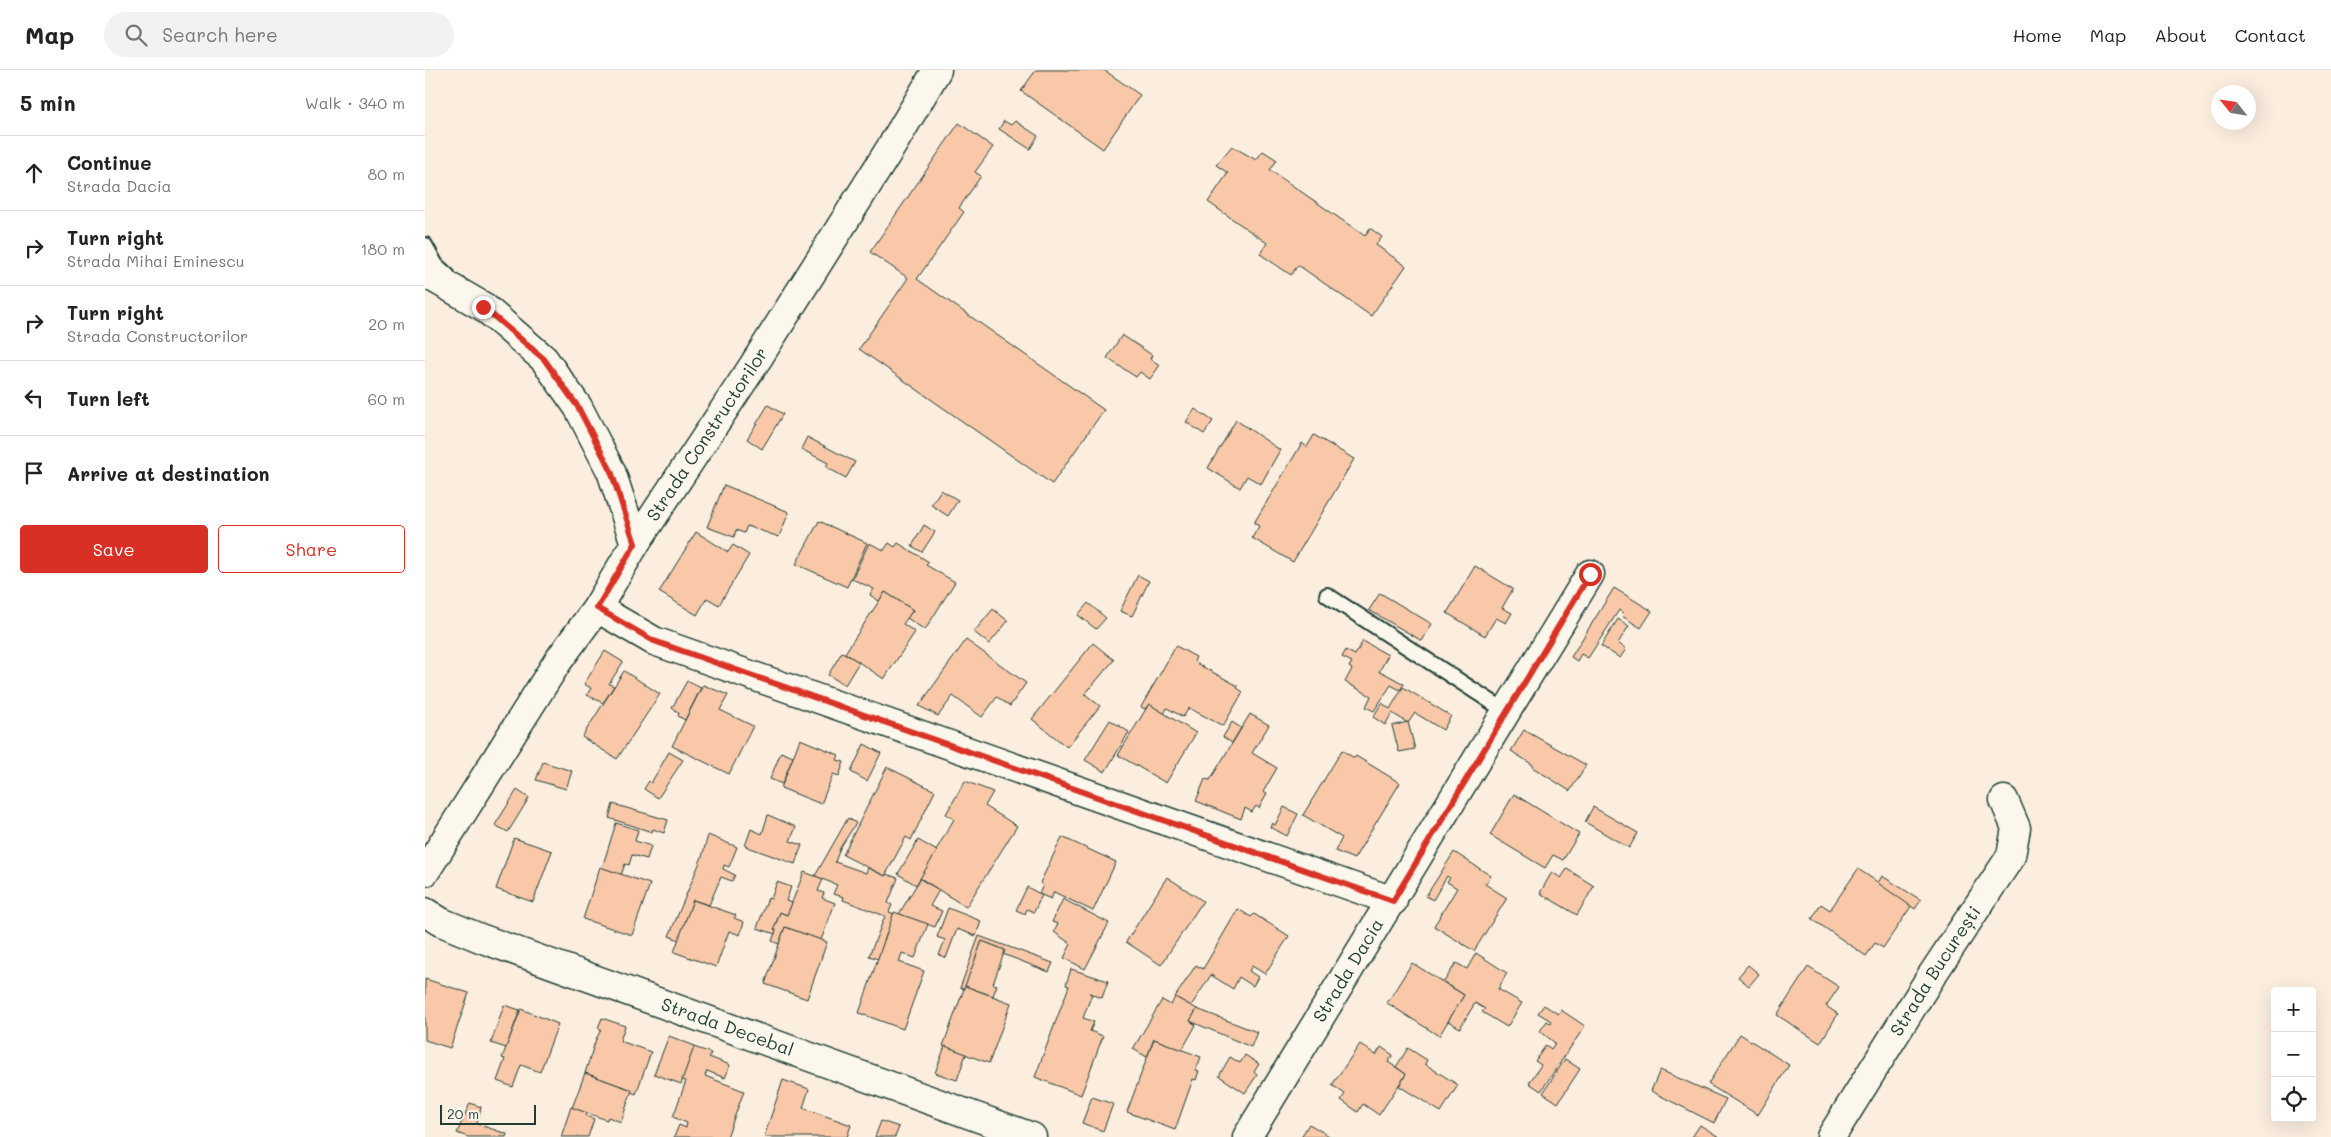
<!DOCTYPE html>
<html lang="en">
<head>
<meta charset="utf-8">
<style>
  body { margin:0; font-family:Mali,sans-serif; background:#f2f2f2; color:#222 }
  .controls { position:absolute; right:15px; bottom:15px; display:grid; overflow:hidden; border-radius:5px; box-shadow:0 5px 20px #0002 }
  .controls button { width:45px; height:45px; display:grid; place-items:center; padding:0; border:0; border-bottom:1px solid #e0e0e0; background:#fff; color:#222; font:25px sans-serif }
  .compass { position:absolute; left:1786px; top:15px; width:45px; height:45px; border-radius:50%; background:#fff; box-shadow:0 5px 20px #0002; rotate:300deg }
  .scale { position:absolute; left:15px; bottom:12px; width:96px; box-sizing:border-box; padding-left:5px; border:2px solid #1f3d34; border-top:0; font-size:14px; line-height:18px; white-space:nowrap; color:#1f3d34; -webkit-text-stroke:4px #fbf7ec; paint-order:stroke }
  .stop { position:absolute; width:15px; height:15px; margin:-11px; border:4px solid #d93025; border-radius:50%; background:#fff }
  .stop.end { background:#d93025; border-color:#fff; box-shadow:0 1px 5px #0008 }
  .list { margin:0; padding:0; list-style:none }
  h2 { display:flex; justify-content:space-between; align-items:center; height:65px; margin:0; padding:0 20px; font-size:21px }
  h2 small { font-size:16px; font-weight:400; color:#767676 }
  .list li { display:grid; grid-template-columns:32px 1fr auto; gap:15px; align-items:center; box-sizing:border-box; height:75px; padding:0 20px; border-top:1px solid #e0e0e0 }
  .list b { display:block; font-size:19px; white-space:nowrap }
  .list p { margin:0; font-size:16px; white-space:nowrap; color:#767676 }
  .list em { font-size:16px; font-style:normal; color:#767676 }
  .actions { display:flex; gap:10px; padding:15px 20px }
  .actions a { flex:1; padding:11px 0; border:1px solid #d93025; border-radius:5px; text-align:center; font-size:18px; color:#d93025 }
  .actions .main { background:#d93025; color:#fff }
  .icon { flex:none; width:28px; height:28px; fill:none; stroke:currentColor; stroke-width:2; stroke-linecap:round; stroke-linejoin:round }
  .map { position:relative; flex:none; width:1906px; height:1067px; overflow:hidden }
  header { display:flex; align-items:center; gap:30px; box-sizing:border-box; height:70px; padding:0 25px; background:#fff; border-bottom:1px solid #e0e0e0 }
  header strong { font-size:24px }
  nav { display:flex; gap:28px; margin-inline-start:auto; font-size:18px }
  .search { width:350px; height:45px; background:#f2f2f2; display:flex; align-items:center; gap:12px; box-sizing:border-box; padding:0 18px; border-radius:28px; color:#767676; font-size:19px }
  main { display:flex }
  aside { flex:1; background:#fff }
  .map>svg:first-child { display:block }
</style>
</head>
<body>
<header>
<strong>Map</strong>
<div class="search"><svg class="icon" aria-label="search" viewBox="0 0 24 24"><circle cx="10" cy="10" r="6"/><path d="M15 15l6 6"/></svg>Search here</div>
<nav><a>Home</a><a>Map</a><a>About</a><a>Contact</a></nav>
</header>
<main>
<aside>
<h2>5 min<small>Walk · 340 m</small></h2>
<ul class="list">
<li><svg class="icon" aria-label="ahead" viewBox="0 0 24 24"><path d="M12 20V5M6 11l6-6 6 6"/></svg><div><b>Continue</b><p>Strada Dacia</p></div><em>80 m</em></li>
<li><svg class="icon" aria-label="right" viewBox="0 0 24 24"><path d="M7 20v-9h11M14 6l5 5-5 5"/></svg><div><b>Turn right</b><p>Strada Mihai Eminescu</p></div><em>180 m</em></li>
<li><svg class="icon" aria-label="right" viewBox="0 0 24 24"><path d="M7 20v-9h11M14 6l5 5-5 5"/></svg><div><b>Turn right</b><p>Strada Constructorilor</p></div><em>20 m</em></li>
<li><svg class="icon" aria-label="left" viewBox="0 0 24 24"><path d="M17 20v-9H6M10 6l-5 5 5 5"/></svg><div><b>Turn left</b></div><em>60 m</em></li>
<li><svg class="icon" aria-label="arrive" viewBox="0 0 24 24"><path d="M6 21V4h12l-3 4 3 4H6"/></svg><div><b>Arrive at destination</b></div></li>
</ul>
<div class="actions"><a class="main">Save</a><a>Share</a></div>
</aside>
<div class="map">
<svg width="1906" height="1067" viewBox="0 0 1906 1067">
  <rect width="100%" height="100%" fill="#fbeedf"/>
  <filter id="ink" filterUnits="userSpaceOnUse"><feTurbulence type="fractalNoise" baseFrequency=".02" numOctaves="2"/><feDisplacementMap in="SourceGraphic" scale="10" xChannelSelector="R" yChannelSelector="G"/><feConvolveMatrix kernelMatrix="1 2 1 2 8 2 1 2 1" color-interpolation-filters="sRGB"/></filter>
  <g filter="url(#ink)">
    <g fill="#f9c8a9" stroke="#1f3d34">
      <polygon points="611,0 679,0 715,25 678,79 596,21"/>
      <polygon points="579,51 586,55 590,51 613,66 605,79 574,59"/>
      <polygon points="534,53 568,77 550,102 556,106 534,138 539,142 492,209 679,340 627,414 434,279 483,208 445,182"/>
      <polygon points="807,76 831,90 838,81 852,90 845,100 940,166 945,158 957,167 951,175 981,196 946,246 873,195 866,205 835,184 842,173 783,132 803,103 791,95"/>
      <polygon points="697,265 727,285 725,289 735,295 725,309 715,302 711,307 682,288"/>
      <polygon points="343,335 358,344 337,379 322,369"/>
      <polygon points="770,339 788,351 779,364 761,352"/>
      <polygon points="811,350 855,380 836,414 822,406 815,418 783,398"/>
      <polygon points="889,365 929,389 868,492 827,468 834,456 829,453 877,373 882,377"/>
      <polygon points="382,367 430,392 421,408 401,397 403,393 376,379"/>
      <polygon points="299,415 364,442 354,467 322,456 319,463 311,460 309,467 282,457"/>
      <polygon points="516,420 533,430 523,446 506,435"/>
      <polygon points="394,451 442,473 422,517 371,494"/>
      <polygon points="499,455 510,462 497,482 487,476"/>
      <polygon points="271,462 303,482 308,475 324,485 294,535 282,528 272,545 234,522"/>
      <polygon points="444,473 459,480 464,473 470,477 473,473 504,492 501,495 530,512 500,560 482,548 488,540 460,522 454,531 445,525 449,519 447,518 427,509"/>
      <polygon points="1050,496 1088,519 1077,538 1087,543 1081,553 1071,548 1060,566 1022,543"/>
      <polygon points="713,505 724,511 707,546 695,541"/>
      <polygon points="1189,518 1227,541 1216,558 1197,546 1199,544 1194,540 1163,588 1156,584 1152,591 1146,587"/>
      <polygon points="460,522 488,540 478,554 490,562 459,609 420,583"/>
      <polygon points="955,523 1007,554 997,571 944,540"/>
      <polygon points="663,533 681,548 671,559 653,545"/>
      <polygon points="568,539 583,551 564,574 549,562"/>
      <polygon points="1193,549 1204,556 1193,573 1201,579 1195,588 1176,576"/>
      <polygon points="541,570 601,613 585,636 572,627 557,647 528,626 513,646 494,636"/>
      <polygon points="938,571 963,585 954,602 959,603 979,614 975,620 966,615 949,641 941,637 946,626 920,612 927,599 924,597 927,592 917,587 921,580 930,585"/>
      <polygon points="668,573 689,590 660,624 675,636 642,677 607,649"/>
      <polygon points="751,576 771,587 769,592 813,616 812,618 818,622 798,656 764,638 758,647 742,638 739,644 724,634 720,639 716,637"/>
      <polygon points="180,581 198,592 184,614 189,616 178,633 162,625 166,618 159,614"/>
      <polygon points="417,582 434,592 420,615 403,605"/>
      <polygon points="199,601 235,624 192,689 157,667"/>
      <polygon points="262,611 276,618 260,650 253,646 254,643 247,638"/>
      <polygon points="278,615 303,625 295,640 328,656 304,704 247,676"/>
      <polygon points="978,617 1026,646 1018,660 990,643 983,653 967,643 960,655 948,647 957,633 965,639"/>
      <polygon points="724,634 771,663 741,713 693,685"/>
      <polygon points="825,644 844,655 827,683 852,698 838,722 842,724 834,738 831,736 827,742 820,738 816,749 771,731 780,709 785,710"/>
      <polygon points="685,650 704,662 680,702 660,690"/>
      <polygon points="807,652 816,658 807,673 798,667"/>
      <polygon points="983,652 990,679 974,682 967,656"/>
      <polygon points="1099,660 1161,695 1145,721 1107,697 1108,695 1086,681"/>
      <polygon points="375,669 414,685 412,690 419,692 414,706 408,704 396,734 356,718"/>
      <polygon points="439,674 456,683 442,711 426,702"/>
      <polygon points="917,680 929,688 931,686 975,713 929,789 910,781 917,768 878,745"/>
      <polygon points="244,682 258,690 233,728 219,719 224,711 226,713"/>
      <polygon points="356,682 368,687 357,714 345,709"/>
      <polygon points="118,692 147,701 141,719 111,710"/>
      <polygon points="462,697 510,721 486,770 481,767 460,806 418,785"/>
      <polygon points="540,711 568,722 560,736 592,756 541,837 495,808 529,749 521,744"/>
      <polygon points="92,720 104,728 83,762 70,755"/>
      <polygon points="1089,724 1154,764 1138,790 1128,785 1120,798 1065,765"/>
      <polygon points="188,734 243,750 239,763 228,759 227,762 184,748"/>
      <polygon points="859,737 873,744 862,766 845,757 847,753 850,755"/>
      <polygon points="1168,737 1213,763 1204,778 1160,752"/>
      <polygon points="343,745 371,757 365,771 377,775 370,794 320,776 326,759 337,764"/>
      <polygon points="423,748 431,753 415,778 410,792 441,803 443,798 460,806 461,804 473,808 463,833 467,835 464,842 469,844 453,889 444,886 460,846 418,830 419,827 408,824 412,815 390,806"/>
      <polygon points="191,753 213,760 210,771 226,776 222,789 207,785 204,795 200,794 196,805 177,798"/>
      <polygon points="283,765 312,777 304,797 299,795 298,799 310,805 307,811 296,807 284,835 268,830 254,870 244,866 277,787"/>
      <polygon points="637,767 691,792 668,841 629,822 626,829 614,824 618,815 615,813"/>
      <polygon points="89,768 127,781 108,832 71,819"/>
      <polygon points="493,770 512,781 491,815 473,804"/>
      <polygon points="1029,782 1066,806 1060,814 1082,828 1049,881 1009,856 1032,818 1022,812 1025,808 1022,806 1008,830 1001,826"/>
      <polygon points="175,797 225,814 207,865 158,849"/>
      <polygon points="1142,799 1169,816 1152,845 1115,823 1127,802 1136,808"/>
      <polygon points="1433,799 1487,835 1458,878 1450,873 1441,886 1387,849 1396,834 1405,840"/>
      <polygon points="379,802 398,809 393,821 399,823 397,828 410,833 396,870 360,857 354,874 347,871 351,860 349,859 355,842 362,845"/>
      <polygon points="1457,806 1496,830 1490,839 1453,813"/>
      <polygon points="742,807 778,831 736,895 701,872"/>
      <polygon points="495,809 514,820 505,836 517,841 510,857 474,844"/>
      <polygon points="352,812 366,817 361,831 367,833 362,845 355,842 349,859 351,860 350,864 332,858 343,828 346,829"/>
      <polygon points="602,817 617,825 609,842 602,839 600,844 591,840"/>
      <polygon points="638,829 684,853 660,899 639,888 646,874 629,862 633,854 627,852"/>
      <polygon points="268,830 311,845 309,848 319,852 315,865 304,861 291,897 249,882"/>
      <polygon points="523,838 556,851 551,866 532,859 521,888 514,885 520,870 512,867"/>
      <polygon points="813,839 826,847 829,844 864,866 840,904 827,896 824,901 833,907 828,916 814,907 808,919 786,905 766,936 750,927 771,895 778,899"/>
      <polygon points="469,842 503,854 490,888 477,883 474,892 499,901 478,959 434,943"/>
      <polygon points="360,857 402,872 382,929 340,914"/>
      <polygon points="554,866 628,893 624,902 578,884 580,880 557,871 540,918 539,919 535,918"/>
      <polygon points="557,871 580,880 568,914 572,915 568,926 540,916"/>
      <polygon points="1051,883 1082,903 1073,919 1097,933 1082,957 1057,942 1060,939 1050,933 1035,958 1023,951 1039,925 1019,912 1031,893 1042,899"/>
      <polygon points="987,893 1039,925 1014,966 962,933"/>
      <polygon points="1323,895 1334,904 1324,916 1313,907"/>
      <polygon points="1383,897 1414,917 1401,936 1413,944 1395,973 1352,945"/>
      <polygon points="646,899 683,911 677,928 664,923 667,924 658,948 669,952 665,961 678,966 656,1025 610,1007 644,916 641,915"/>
      <polygon points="0,909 44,923 25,978 0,970"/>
      <polygon points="540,916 586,933 564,993 518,976"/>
      <polygon points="750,927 772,939 765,951 771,955 757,980 729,969 722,987 708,979 737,930 746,935"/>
      <polygon points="79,935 95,940 81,978 66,973"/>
      <polygon points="1119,935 1133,944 1136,940 1160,956 1116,1021 1104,1013 1116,995 1110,991 1121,975 1126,979 1130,973 1115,961 1122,951 1125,953 1126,951 1113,943"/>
      <polygon points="96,939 133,954 115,1002 96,995 88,1017 72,1011 80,989 77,988"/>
      <polygon points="772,939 832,962 826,977 765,951"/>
      <polygon points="177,948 200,956 195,971 226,982 211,1024 206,1022 207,1020 160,1003 171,969 176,960 173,958"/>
      <polygon points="1315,964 1364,995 1333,1045 1283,1014"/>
      <polygon points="244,966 270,976 256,1014 229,1004"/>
      <polygon points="729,969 776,987 771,1000 774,1001 771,1010 768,1009 750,1060 702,1042"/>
      <polygon points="935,974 951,985 956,977 968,985 963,992 981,1004 954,1045 938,1034 933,1042 916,1030 920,1024 907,1015"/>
      <polygon points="520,976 541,984 532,1010 510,1003"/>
      <polygon points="269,977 286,983 284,987 305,995 300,1008 282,1001 280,1006 319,1021 302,1067 249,1067 254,1055 261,1058 262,1053 248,1047 261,1011 257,1010"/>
      <polygon points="983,978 1002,990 1000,994 1033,1015 1016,1042 974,1016 981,1004 971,997"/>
      <polygon points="820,985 834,994 829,1002 832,1005 820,1023 794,1006 805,987 815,993"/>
      <polygon points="1140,989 1155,999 1133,1033 1118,1023"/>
      <polygon points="1235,1000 1301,1029 1289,1053 1226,1021"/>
      <polygon points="160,1003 207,1020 196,1052 183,1047 182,1050 147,1038"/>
      <polygon points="358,1010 384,1019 378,1038 426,1055 422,1067 339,1067"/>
      <polygon points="667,1027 688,1034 678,1061 657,1053"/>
      <polygon points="45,1033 56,1037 52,1054 82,1064 81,1067 43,1067 32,1063"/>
      <polygon points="146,1037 162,1043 161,1046 169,1049 163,1067 136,1067"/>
      <polygon points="456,1051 474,1057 470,1067 450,1067"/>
      <polygon points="884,1054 906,1067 876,1067"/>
      <polygon points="1275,1055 1294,1067 1267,1067"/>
    </g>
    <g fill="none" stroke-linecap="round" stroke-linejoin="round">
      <defs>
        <g id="service">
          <polyline points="0,175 11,195 23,206"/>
          <polyline points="902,525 1082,642"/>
        </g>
        <g id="minor">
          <polyline points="0,203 59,237 119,289 153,337 186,401 210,474"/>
          <polyline points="172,538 229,571 968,831"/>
          <path id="s1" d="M0,802L133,591L172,538L210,474L328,296L468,74L512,0"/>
          <path id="s2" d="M0,842L16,852L55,868L607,1067"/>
          <path id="s3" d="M822,1067L1165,504"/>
          <path id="s4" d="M1406,1067L1507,905L1586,786L1591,758L1579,730"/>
        </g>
      </defs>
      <use href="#service" stroke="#1f3d34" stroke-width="18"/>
      <use href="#minor" stroke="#1f3d34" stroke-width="31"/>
      <use href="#service" stroke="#fbf7ec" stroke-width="14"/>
      <use href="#minor" stroke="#fbf7ec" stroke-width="28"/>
    </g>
  </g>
  <g fill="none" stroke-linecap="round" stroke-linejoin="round" filter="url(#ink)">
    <polyline stroke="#d93025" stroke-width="6" points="58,237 119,289 153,337 186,401 210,474 172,538 229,571 968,831 1165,504"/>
  </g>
  <g text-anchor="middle" stroke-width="4" stroke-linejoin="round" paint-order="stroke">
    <g font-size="18" fill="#1f3d34" stroke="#fbf7ec">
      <text dy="6" stroke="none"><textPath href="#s1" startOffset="521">Strada Constructorilor</textPath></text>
      <text dy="6" stroke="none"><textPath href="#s3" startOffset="195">Strada Dacia</textPath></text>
      <text dy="6" stroke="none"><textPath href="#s4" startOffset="196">Strada București</textPath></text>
      <text dy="6" stroke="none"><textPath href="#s2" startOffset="324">Strada Decebal</textPath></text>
    </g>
  </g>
</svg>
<div class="controls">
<button>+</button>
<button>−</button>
<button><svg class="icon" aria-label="locate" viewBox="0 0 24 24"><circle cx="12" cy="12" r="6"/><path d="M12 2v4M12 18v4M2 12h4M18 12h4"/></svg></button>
</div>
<svg class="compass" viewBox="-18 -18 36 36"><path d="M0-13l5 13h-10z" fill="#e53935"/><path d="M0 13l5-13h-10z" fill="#767676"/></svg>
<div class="scale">20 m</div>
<div class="stop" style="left:1165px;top:504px"></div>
<div class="stop end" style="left:58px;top:237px"></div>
</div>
</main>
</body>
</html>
